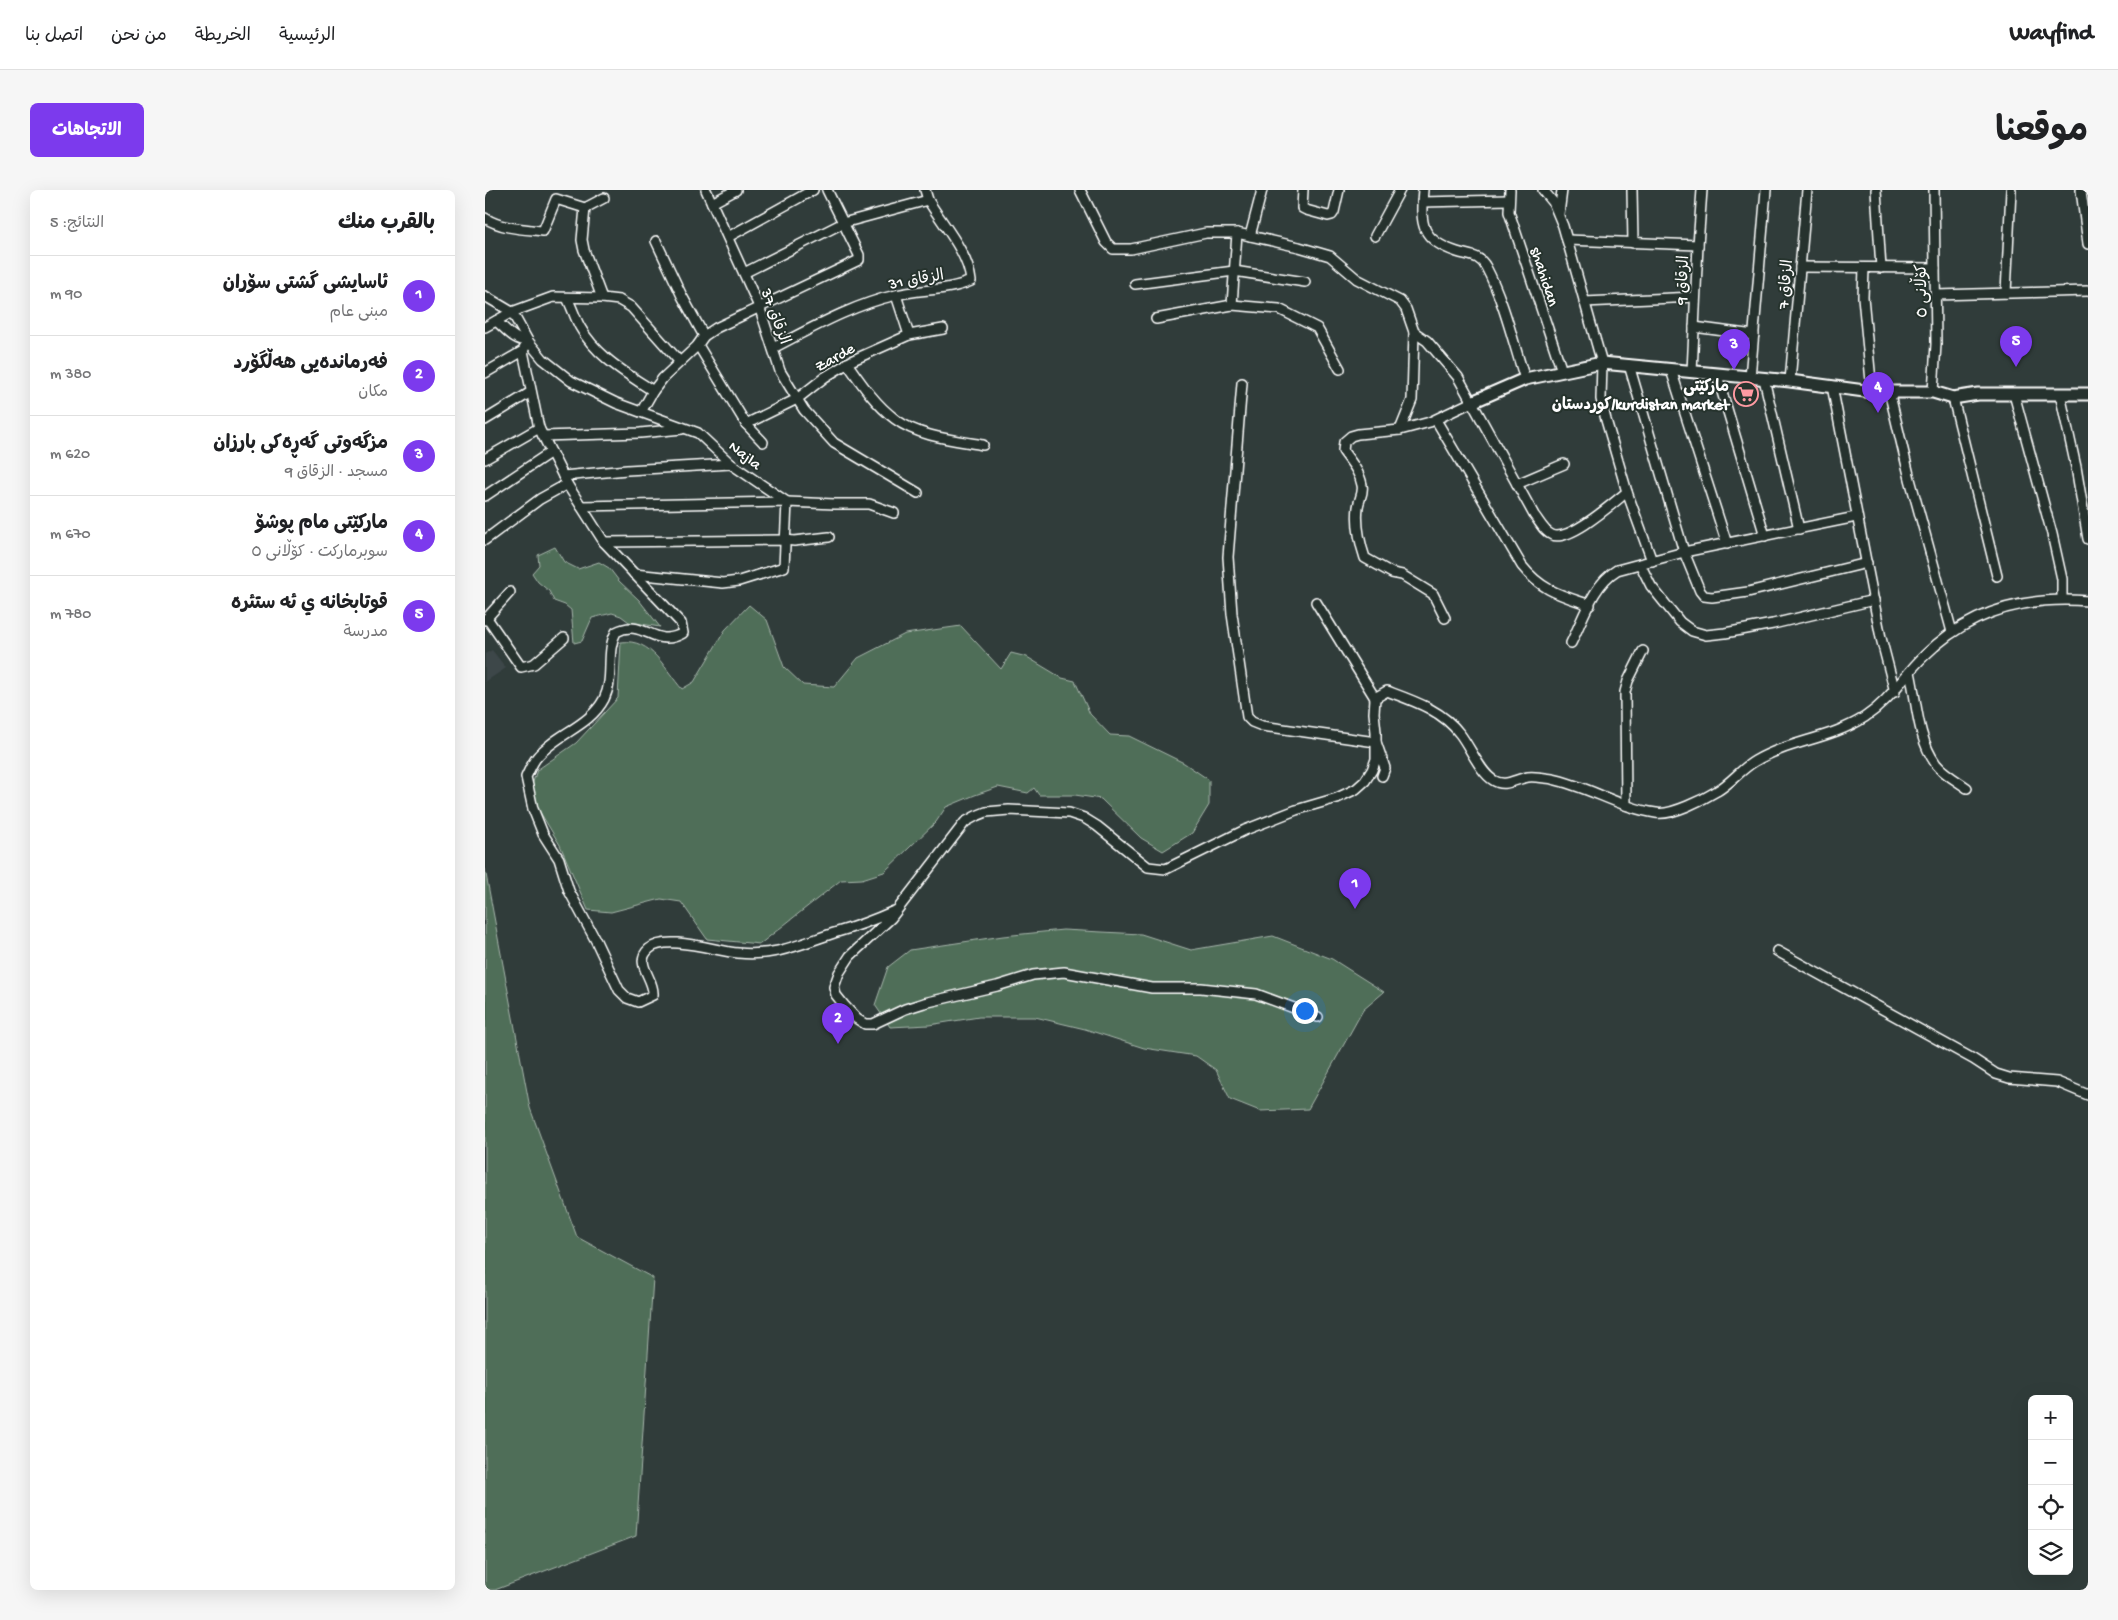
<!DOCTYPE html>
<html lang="ar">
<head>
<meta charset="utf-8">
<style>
  body { margin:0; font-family:"Gochi Hand","Playpen Sans Arabic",sans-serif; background:#f6f6f6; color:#202124; direction:rtl }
  .controls { position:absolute; right:15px; bottom:15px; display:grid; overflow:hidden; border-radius:8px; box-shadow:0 5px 20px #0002 }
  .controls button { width:45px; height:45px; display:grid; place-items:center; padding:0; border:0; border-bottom:1px solid #e0e0e0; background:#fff; color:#202124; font:25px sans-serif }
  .you { position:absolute; left:819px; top:820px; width:18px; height:18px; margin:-12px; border:4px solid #fff; border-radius:50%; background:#1a73e8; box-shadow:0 0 0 8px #1a73e833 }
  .badge { display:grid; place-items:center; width:32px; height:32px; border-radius:50%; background:#7c3aed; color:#fff; font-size:16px; font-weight:700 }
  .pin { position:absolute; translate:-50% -41px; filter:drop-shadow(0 1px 2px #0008) }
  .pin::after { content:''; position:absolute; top:26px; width:18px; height:15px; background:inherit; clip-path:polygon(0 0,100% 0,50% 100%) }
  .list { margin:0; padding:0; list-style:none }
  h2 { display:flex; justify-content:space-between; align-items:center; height:65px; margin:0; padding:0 20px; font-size:21px }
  h2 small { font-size:16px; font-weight:400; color:#757577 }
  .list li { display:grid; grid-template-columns:32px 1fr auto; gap:15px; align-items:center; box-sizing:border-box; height:80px; padding:0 20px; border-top:1px solid #e0e0e0 }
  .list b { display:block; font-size:19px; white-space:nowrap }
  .list p { margin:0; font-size:16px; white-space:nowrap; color:#757577 }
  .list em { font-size:16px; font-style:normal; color:#757577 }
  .icon { flex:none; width:28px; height:28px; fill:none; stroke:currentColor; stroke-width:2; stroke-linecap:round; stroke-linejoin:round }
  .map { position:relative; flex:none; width:1603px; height:1400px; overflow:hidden; direction:ltr; border-radius:8px }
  header { display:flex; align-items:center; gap:30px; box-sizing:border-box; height:70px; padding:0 25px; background:#fff; border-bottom:1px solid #e0e0e0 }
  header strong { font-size:24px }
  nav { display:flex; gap:28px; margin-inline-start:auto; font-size:18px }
  .intro { display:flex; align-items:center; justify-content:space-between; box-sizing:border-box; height:120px; padding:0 30px }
  h1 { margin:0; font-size:35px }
  .button { padding:12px 22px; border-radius:8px; background:#7c3aed; color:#fff; font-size:18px; font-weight:700 }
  main { display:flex; gap:30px; padding:0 30px }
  aside { flex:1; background:#fff; border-radius:8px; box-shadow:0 5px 20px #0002 }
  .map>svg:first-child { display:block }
</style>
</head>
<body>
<header>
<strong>Wayfind</strong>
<nav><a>الرئيسية</a><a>الخريطة</a><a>من نحن</a><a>اتصل بنا</a></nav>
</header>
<div class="intro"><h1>موقعنا</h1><a class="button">الاتجاهات</a></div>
<main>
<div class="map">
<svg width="1603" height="1400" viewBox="0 0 1603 1400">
  <rect width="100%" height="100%" fill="#303c3a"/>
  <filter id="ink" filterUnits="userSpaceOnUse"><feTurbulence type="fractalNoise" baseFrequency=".02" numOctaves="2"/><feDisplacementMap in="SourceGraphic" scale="10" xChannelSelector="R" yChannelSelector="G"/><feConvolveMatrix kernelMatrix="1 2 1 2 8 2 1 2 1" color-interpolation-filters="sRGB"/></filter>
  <g filter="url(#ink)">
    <polygon fill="#3d4649" points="7,460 21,478 0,492 0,464"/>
    <g fill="#4f6e58" stroke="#a7b6ac">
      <polygon points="70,357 79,372 93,379 114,372 124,378 134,391 154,410 175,437 144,432 136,426 127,423 107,428 97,451 89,453 86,420 80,415 69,411 64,401 53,392 47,383 54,375 53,365"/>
      <path d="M264,415L282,430L299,477L318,495L349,497L373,468L420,444L476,436L516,479L526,463L542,467L577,488L590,491L605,524L625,545L644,546L699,573L724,590V615L707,643L678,661L656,648L616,609L590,605H554L549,598L543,603L513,597L490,605L461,617L451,632L399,682L377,689L356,690L275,754L222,749L196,712L176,709L126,722L103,720L75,655L44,604L52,580L91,553L133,508L136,452C167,448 180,480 197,499L209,492L240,440Z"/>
      <polygon points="0,679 45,918 92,1047 168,1088 151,1346 10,1400 0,1400"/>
      <polygon points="578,740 656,744 706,760 788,746 847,769 899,802 878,820 823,919 775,921 745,909 731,880 711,866 659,858 600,839 550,827 494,827 444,835 405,837 390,815 403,777 425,760 518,746"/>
    </g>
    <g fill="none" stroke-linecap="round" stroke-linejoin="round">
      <defs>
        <g id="minor">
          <polyline points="221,0 275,119 295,181 319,220 349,253 433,303"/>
          <path d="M595,0L621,52L628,59H646L721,43H752L814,57L845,66L872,89L915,111L921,119L929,142L942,151L973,187L1049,325C1054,331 1059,342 1067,345C1085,352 1128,313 1142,302"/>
          <polyline points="818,0 817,18 821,20 843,26 847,25 849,22 854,0"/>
          <path d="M938,0C935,35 936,50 972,62C984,66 994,64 1001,77C1019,111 1028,152 1040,189"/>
          <polyline points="1025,0 1024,22 1077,181"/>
          <polyline points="1058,0 1068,12 1078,36 1117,173 1116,209 1121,230 1142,302 1167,371"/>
          <polyline points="1147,0 1148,53"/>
          <polyline points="1391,0 1396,78"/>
          <polyline points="1596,0 1603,54"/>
          <polyline points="937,12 1023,10"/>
          <polyline points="227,13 251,0"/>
          <polyline points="100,18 119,8"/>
          <polyline points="1074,24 1077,0"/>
          <path d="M0,28C17,39 39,39 58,41L71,9L100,18L97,50L99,60L117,108"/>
          <polyline points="765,46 777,0"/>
          <polyline points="890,46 915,0"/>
          <polyline points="243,47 328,0"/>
          <polyline points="1082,50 1213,55"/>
          <polyline points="171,51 197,106 219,146"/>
          <polyline points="1315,77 1450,78"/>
          <polyline points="1379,78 1378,107 1387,202"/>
          <polyline points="259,83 358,33 443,10"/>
          <polyline points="650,94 749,81 820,92"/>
          <polyline points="1521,103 1526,0"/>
          <polyline points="411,105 424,145"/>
          <polyline points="1451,105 1603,101"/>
          <polyline points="0,106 27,122 0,137"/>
          <path d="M82,108C87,117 90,128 95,137C111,166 141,183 168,201"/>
          <polyline points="1099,112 1210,107"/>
          <polyline points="747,115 752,43"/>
          <polyline points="671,129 747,115 794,119 832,138 855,179"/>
          <polyline points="1209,137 1269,145"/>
          <polyline points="213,155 261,234 278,252"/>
          <path d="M288,158C327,138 367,115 411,105C436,99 463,101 486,91C483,62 458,35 443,10L440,0"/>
          <path d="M38,161L54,238L82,294L119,352L196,433L198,443C169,460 159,427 131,442C120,463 130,487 119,509C105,536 71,544 52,567C47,573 44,581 41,587L48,619L58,644L74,669L84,701L111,751L134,800L142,808L153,812L168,805C170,789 148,773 164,759C181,744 231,761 253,763C290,767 315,754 349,743C370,737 389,730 409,721"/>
          <path d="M362,173C376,193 390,214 410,229C434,247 470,250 498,255"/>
          <polyline points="1144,175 1199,362 1215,401 1219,406 1227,407 1263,402 1382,373"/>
          <polyline points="1186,180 1242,354"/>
          <polyline points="1207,182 1213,55 1217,0"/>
          <path d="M0,183L38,161L43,151C30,152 20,138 11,131"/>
          <polyline points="1232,185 1280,346"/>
          <polyline points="1265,188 1281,0"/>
          <polyline points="1279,189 1314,339"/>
          <polyline points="1305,191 1322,0"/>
          <polyline points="757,193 743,367 747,424 762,527 767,532 777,536 891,552 900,578 897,586"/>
          <polyline points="1347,196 1396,448 1410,502"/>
          <polyline points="1404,201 1425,289 1467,442"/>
          <polyline points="1448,202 1451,154 1449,0"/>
          <polyline points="1529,204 1567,344 1577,389 1577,409"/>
          <polyline points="1575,204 1591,277 1603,349"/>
          <polyline points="1468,208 1512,386"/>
          <polyline points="156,222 168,201 178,188 212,156 219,146 231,138 374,70 374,65 342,0"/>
          <polyline points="0,230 46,202"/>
          <path d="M951,230L1037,376C1057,401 1076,405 1105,415"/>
          <polyline points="261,234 312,209 340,187 368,170 424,145 458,139"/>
          <polyline points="915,240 927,210 929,142"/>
          <polyline points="58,246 155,243 197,239"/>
          <polyline points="0,269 54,238"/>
          <polyline points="78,286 142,280 246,274"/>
          <polyline points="1032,294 1079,274"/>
          <polyline points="0,306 66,262"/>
          <polyline points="96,316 302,312 350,314 384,314 409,323"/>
          <polyline points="0,350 55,309 82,294"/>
          <polyline points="119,352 301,350 309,351 344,347"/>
          <polyline points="1155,374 1166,396 1195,432 1207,441 1221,445 1240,443 1288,434 1389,410"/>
          <polyline points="149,384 238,393 254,391 299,377 302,312 246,274 213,243 131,213 86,191 58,169 43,151 27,122 68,107 117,108 134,110 146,117 194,171"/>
          <polyline points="831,412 890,508"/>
          <polyline points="2,428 36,477 49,474 79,448"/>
          <path d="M960,428L948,404L917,385L907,383L880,368C875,353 871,333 873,317C874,309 879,303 877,295C875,282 865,271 858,261L859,252L866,246L873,244L915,240L945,232L987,212"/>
          <polyline points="0,430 25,402"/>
          <path d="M1086,453C1098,429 1108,394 1132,380L1199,362L1371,327"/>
          <path d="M1425,482C1432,512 1432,548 1451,574C1458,583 1472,591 1482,598"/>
          <polyline points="1141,615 1140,502 1143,491 1158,461"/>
          <polyline points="1292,761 1488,869 1511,884 1524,888 1572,892 1603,905"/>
          <path d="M833,827L771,804L716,798H667L579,782L548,785L512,796L439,813L420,819L388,834H380L372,829L359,815L351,805L349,797L354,783L365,766L406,728L480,632L491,626L501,622L524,620L584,623L599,628L612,636L663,677L681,679L760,640L811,620L852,608L871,599L880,591L887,580L891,569V542L889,523L890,508L902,501C929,511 957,520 975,544C985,557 995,582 1008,590C1020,598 1030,589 1043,587C1050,586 1060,588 1067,589C1103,596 1135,618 1171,623C1186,626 1219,609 1232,601C1246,593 1256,579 1270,571C1304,551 1346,549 1380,527C1406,510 1417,487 1439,466C1484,421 1541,406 1603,411"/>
        </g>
        <polyline id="tertiary" points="987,212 1040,189 1117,173 1305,191 1387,202 1448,202 1468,208 1493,204 1603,204"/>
      </defs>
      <use href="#minor" stroke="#fff" stroke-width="12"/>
      <use href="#tertiary" stroke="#fff" stroke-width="15"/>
      <use href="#minor" stroke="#26332d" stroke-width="9"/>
      <use href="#tertiary" stroke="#26332d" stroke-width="11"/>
    </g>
  </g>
  <defs>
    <symbol id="supermarket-ring" viewBox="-11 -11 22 22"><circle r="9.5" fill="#26332d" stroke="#ff9aa2" stroke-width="1.5"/><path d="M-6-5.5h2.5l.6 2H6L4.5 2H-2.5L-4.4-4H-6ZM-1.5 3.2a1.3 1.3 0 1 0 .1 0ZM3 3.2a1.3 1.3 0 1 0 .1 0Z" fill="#ff9aa2"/></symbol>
  </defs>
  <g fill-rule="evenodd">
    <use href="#supermarket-ring" x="1247" y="190" width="28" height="28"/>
  </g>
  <g text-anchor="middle" stroke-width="4" stroke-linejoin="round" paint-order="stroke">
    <g font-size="16" fill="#fff" stroke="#26332d">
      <text transform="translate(1061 86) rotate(72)" y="6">shahidan</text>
      <text transform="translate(431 88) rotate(-10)" y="6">الزقاق 31</text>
      <text transform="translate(1196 90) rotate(-87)" y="6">الزقاق 9</text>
      <text transform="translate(1299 94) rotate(-85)" y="6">الزقاق 7</text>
      <text transform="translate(1435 101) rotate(-91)" y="6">کۆڵانی ٥</text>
      <text transform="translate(292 126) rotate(70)" y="6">الزقاق 37</text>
      <text transform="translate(349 166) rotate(-30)" y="6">Zarde</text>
      <text transform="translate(261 264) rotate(38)" y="6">Najla</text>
    </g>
    <g font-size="16" font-weight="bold" fill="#fff" stroke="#26332d" text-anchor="end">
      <text x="1244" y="201">مارکێتی<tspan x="1244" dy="18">کوردستان/kurdistan market</tspan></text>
    </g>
  </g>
</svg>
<div class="controls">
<button>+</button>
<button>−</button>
<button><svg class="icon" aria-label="locate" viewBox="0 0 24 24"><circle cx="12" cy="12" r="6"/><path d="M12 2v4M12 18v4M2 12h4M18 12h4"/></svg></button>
<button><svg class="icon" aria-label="layers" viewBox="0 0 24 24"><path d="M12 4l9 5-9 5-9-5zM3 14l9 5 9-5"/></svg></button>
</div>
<div class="you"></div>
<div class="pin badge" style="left:870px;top:719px">1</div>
<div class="pin badge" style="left:353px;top:854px">2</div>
<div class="pin badge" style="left:1249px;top:180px">3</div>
<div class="pin badge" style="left:1393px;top:223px">4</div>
<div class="pin badge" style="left:1531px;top:177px">5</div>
</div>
<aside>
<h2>بالقرب منك<small>النتائج: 5</small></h2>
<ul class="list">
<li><span class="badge">1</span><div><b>ئاسایشی گشتی سۆران</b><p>مبنى عام</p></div><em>90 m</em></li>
<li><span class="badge">2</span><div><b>فەرماندەیی هەڵگۆرد</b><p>مكان</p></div><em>380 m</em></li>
<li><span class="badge">3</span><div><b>مزگەوتی گەڕەکی بارزان</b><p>مسجد · الزقاق 9</p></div><em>620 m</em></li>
<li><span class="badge">4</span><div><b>مارکێتی مام پوشۆ</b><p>سوبرماركت · کۆڵانی ٥</p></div><em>670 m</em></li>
<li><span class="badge">5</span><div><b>قوتابخانه ي ئه ستئره</b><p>مدرسة</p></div><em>780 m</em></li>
</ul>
</aside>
</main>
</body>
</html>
